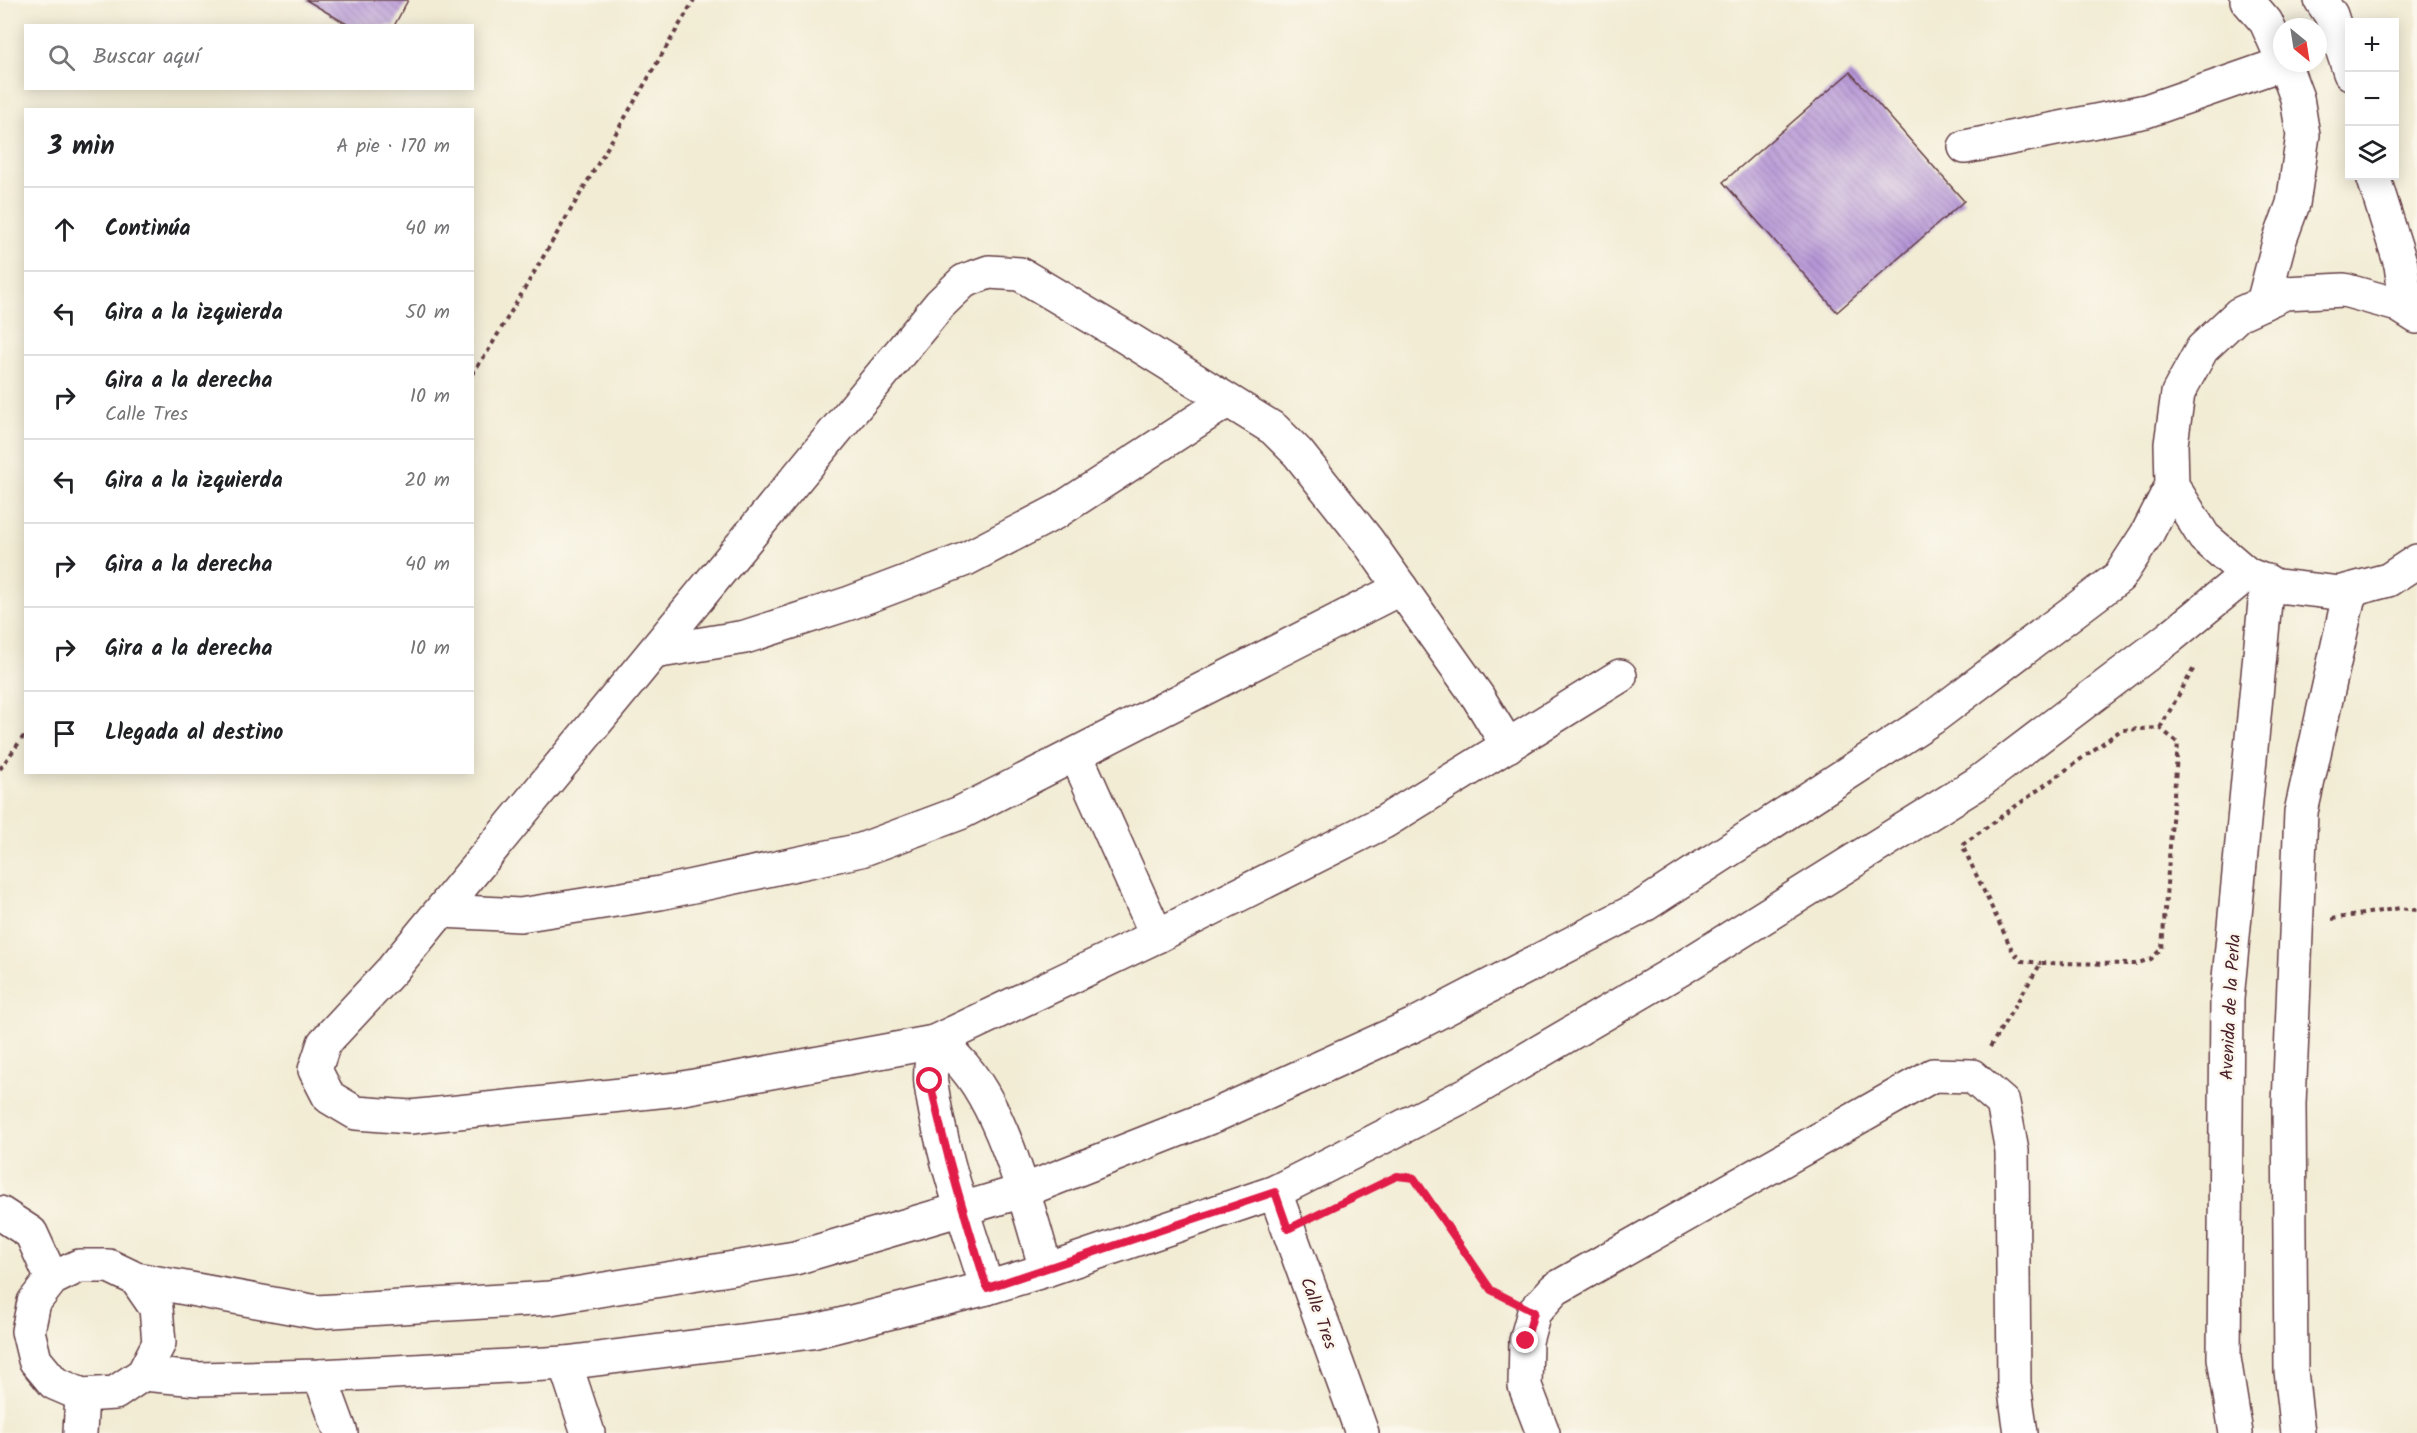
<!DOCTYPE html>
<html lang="es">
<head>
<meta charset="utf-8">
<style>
  body { margin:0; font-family:Kalam,sans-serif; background:#f2f2f2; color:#202124 }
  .controls { position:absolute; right:18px; top:18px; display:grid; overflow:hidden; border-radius:0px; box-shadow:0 3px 15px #0003 }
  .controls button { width:54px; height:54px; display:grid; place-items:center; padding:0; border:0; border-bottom:2px solid #e0e0e0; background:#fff; color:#202124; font:30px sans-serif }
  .compass { position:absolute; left:2273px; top:18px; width:54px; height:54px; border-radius:50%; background:#fff; box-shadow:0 3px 15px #0003; rotate:150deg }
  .stop { position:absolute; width:18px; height:18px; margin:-14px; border:4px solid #e11d48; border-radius:50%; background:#fff }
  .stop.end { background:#e11d48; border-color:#fff; box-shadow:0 2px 6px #0008 }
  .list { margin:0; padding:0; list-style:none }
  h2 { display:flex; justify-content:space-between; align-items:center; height:78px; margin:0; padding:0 24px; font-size:26px }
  h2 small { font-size:20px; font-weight:400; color:#757577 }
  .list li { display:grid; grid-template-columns:39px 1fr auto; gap:18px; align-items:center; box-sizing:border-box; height:84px; padding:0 24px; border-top:2px solid #e0e0e0 }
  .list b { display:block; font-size:22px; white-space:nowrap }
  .list p { margin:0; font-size:20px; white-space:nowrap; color:#757577 }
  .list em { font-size:20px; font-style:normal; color:#757577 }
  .icon { flex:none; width:33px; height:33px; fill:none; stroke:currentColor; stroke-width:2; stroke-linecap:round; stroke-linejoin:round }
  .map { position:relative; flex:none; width:2417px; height:1433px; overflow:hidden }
  .search { position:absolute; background:#fff; box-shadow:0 3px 15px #0003; left:24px; top:24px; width:450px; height:66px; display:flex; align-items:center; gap:15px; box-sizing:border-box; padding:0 21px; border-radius:0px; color:#757577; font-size:22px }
  .panel { position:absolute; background:#fff; box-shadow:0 3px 15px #0003; left:24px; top:108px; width:450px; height:666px; border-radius:0px }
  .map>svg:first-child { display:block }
</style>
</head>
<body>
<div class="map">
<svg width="2417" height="1433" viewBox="0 0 2417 1433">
  <defs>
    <pattern id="building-back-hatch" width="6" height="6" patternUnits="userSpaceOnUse" patternTransform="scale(1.5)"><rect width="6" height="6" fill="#b595d7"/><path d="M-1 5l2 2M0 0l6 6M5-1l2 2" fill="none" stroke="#9579af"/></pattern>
  </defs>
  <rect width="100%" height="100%" fill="#fbf7ec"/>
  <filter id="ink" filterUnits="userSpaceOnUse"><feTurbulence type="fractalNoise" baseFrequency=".0167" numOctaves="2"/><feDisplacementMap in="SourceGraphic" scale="12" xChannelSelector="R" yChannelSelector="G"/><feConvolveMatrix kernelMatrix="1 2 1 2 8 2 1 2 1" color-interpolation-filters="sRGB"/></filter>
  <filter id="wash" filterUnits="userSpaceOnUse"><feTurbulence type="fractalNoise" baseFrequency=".008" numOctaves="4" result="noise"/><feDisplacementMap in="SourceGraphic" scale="24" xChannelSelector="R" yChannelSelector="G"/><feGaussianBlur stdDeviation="1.35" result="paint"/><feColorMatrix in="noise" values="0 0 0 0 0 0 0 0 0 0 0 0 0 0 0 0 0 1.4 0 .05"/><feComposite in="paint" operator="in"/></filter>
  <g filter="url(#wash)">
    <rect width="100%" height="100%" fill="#f2ecd4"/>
    <g id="blocks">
      <g fill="url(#building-back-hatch)">
        <polygon points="306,0 408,0 394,26 350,26"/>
        <polygon points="1850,72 1964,201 1837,312 1723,182"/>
      </g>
    </g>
  </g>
  <g filter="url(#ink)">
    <use href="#blocks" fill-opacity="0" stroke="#633e44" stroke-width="1.5"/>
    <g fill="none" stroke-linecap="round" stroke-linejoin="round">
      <defs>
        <g id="minor">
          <polyline points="2247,0 2266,22 2282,58"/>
          <polyline points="2321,0 2331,15 2350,73"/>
          <polyline points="1965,147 2146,111 2284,63 2297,98 2303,135 2293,204 2279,242 2263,303"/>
          <polyline points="2373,176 2401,265 2407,310"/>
          <polyline points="2417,317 2398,305 2344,290 2285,293 2239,314 2202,349 2178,393 2171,444 2172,485 2204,537 2247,574 2277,586 2339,593 2388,580 2417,561"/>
          <polyline points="654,652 745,637 850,603 966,559 1058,511 1227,401"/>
          <polyline points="1508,746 1478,697 1367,540 1298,453 1274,429 1124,336 1020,274 989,272 964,281 940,304 392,970 324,1043 315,1070 329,1097 356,1113 410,1117 678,1089 934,1042 1157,936 1384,822 1620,676"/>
          <polyline points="1076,755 1157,936"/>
          <polyline points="441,911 520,915 660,893 861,850 960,813 1401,588"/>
          <path d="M934,1042C942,1048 951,1052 957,1059C1002,1103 1029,1210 1046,1270"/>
          <path d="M934,1042C933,1055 929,1071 931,1084C940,1150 967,1224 987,1288"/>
          <polyline points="1275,1192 1362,1433"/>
          <polyline points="0,1213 31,1233 52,1279"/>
          <polyline points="136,1279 156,1308 159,1343 143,1374 115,1393 82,1395 54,1383 35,1360 28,1331 34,1302 52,1279 79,1266 109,1266 136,1279 317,1312 550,1298 795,1258 1023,1191 1216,1115 1414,1025 1640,908 1931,719 2119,577 2147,534 2172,485"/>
          <polyline points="565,1363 588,1433"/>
          <polyline points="143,1374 197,1379 320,1376 565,1363 812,1332 987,1288 1046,1270 1275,1192 1469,1093 1679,970 1978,783 2169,638 2247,574"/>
          <polyline points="320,1376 341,1433"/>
          <polyline points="80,1433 82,1395"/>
          <polyline points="1543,1433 1525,1386 1526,1341 1534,1312 1555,1289 1933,1075 1972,1076 2003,1103 2012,1151 2014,1384 2021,1433"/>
          <polyline points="2236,1433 2224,1358 2227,999 2267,581"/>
          <polyline points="2298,1433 2291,1371 2289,1104 2301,812 2350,591"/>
        </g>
      </defs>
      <use href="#minor" stroke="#633e44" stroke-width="36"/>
      <g stroke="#633e44" stroke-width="4" stroke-dasharray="4.5 4.5" stroke-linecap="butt">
        <polyline points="472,374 488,351 694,0"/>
        <polyline points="2160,728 2195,666"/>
        <polyline points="0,769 26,733"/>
        <polyline points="2332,919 2400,908 2417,910"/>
        <polyline points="1990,1047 2041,963 2135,964 2151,959 2162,948 2178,743 2160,728 2121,730 1962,845 2013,952 2022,961 2041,963"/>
        <polyline points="1325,1211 1397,1176 1414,1178 1491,1290 1501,1295"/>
      </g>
      <use href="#minor" stroke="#fff" stroke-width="33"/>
    </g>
  </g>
  <g fill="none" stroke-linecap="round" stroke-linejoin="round" filter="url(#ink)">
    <path stroke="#e11d48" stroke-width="8" d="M930,1081C945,1152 966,1220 987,1288L1275,1192L1288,1229L1397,1176L1414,1178L1491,1290L1534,1312L1526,1341"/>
  </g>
  <g text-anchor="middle" stroke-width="5" stroke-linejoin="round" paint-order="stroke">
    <g font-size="18" fill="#4a1f2b" stroke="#fbf7ec">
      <text transform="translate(2230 1007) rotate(-87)" y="6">Avenida de la Perla</text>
      <text transform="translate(1319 1313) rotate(70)" y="6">Calle Tres</text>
    </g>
  </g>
</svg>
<div class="controls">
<button>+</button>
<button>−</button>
<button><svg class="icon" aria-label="layers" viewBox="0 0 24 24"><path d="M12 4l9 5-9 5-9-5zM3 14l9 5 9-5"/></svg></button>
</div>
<svg class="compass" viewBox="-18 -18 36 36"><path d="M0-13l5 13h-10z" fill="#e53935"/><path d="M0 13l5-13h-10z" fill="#757577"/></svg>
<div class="stop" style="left:930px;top:1081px"></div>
<div class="stop end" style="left:1526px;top:1341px"></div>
<div class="search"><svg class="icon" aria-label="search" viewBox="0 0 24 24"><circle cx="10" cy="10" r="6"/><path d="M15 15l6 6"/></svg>Buscar aquí</div>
<section class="panel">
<h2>3 min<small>A pie · 170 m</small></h2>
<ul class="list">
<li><svg class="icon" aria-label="ahead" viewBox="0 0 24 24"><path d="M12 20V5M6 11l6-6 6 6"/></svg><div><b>Continúa</b></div><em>40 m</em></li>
<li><svg class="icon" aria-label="left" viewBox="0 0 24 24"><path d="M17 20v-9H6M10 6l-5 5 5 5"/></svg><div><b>Gira a la izquierda</b></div><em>50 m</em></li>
<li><svg class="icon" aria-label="right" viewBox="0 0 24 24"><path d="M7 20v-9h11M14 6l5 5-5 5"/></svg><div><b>Gira a la derecha</b><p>Calle Tres</p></div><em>10 m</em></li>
<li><svg class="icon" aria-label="left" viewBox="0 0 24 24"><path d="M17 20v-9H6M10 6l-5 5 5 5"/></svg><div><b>Gira a la izquierda</b></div><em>20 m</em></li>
<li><svg class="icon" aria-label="right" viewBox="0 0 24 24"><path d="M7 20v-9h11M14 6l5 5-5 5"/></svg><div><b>Gira a la derecha</b></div><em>40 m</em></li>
<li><svg class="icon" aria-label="right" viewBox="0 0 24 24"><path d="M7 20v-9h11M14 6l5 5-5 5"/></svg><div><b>Gira a la derecha</b></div><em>10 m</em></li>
<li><svg class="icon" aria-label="arrive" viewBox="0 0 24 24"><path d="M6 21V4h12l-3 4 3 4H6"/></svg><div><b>Llegada al destino</b></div></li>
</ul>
</section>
</div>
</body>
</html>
